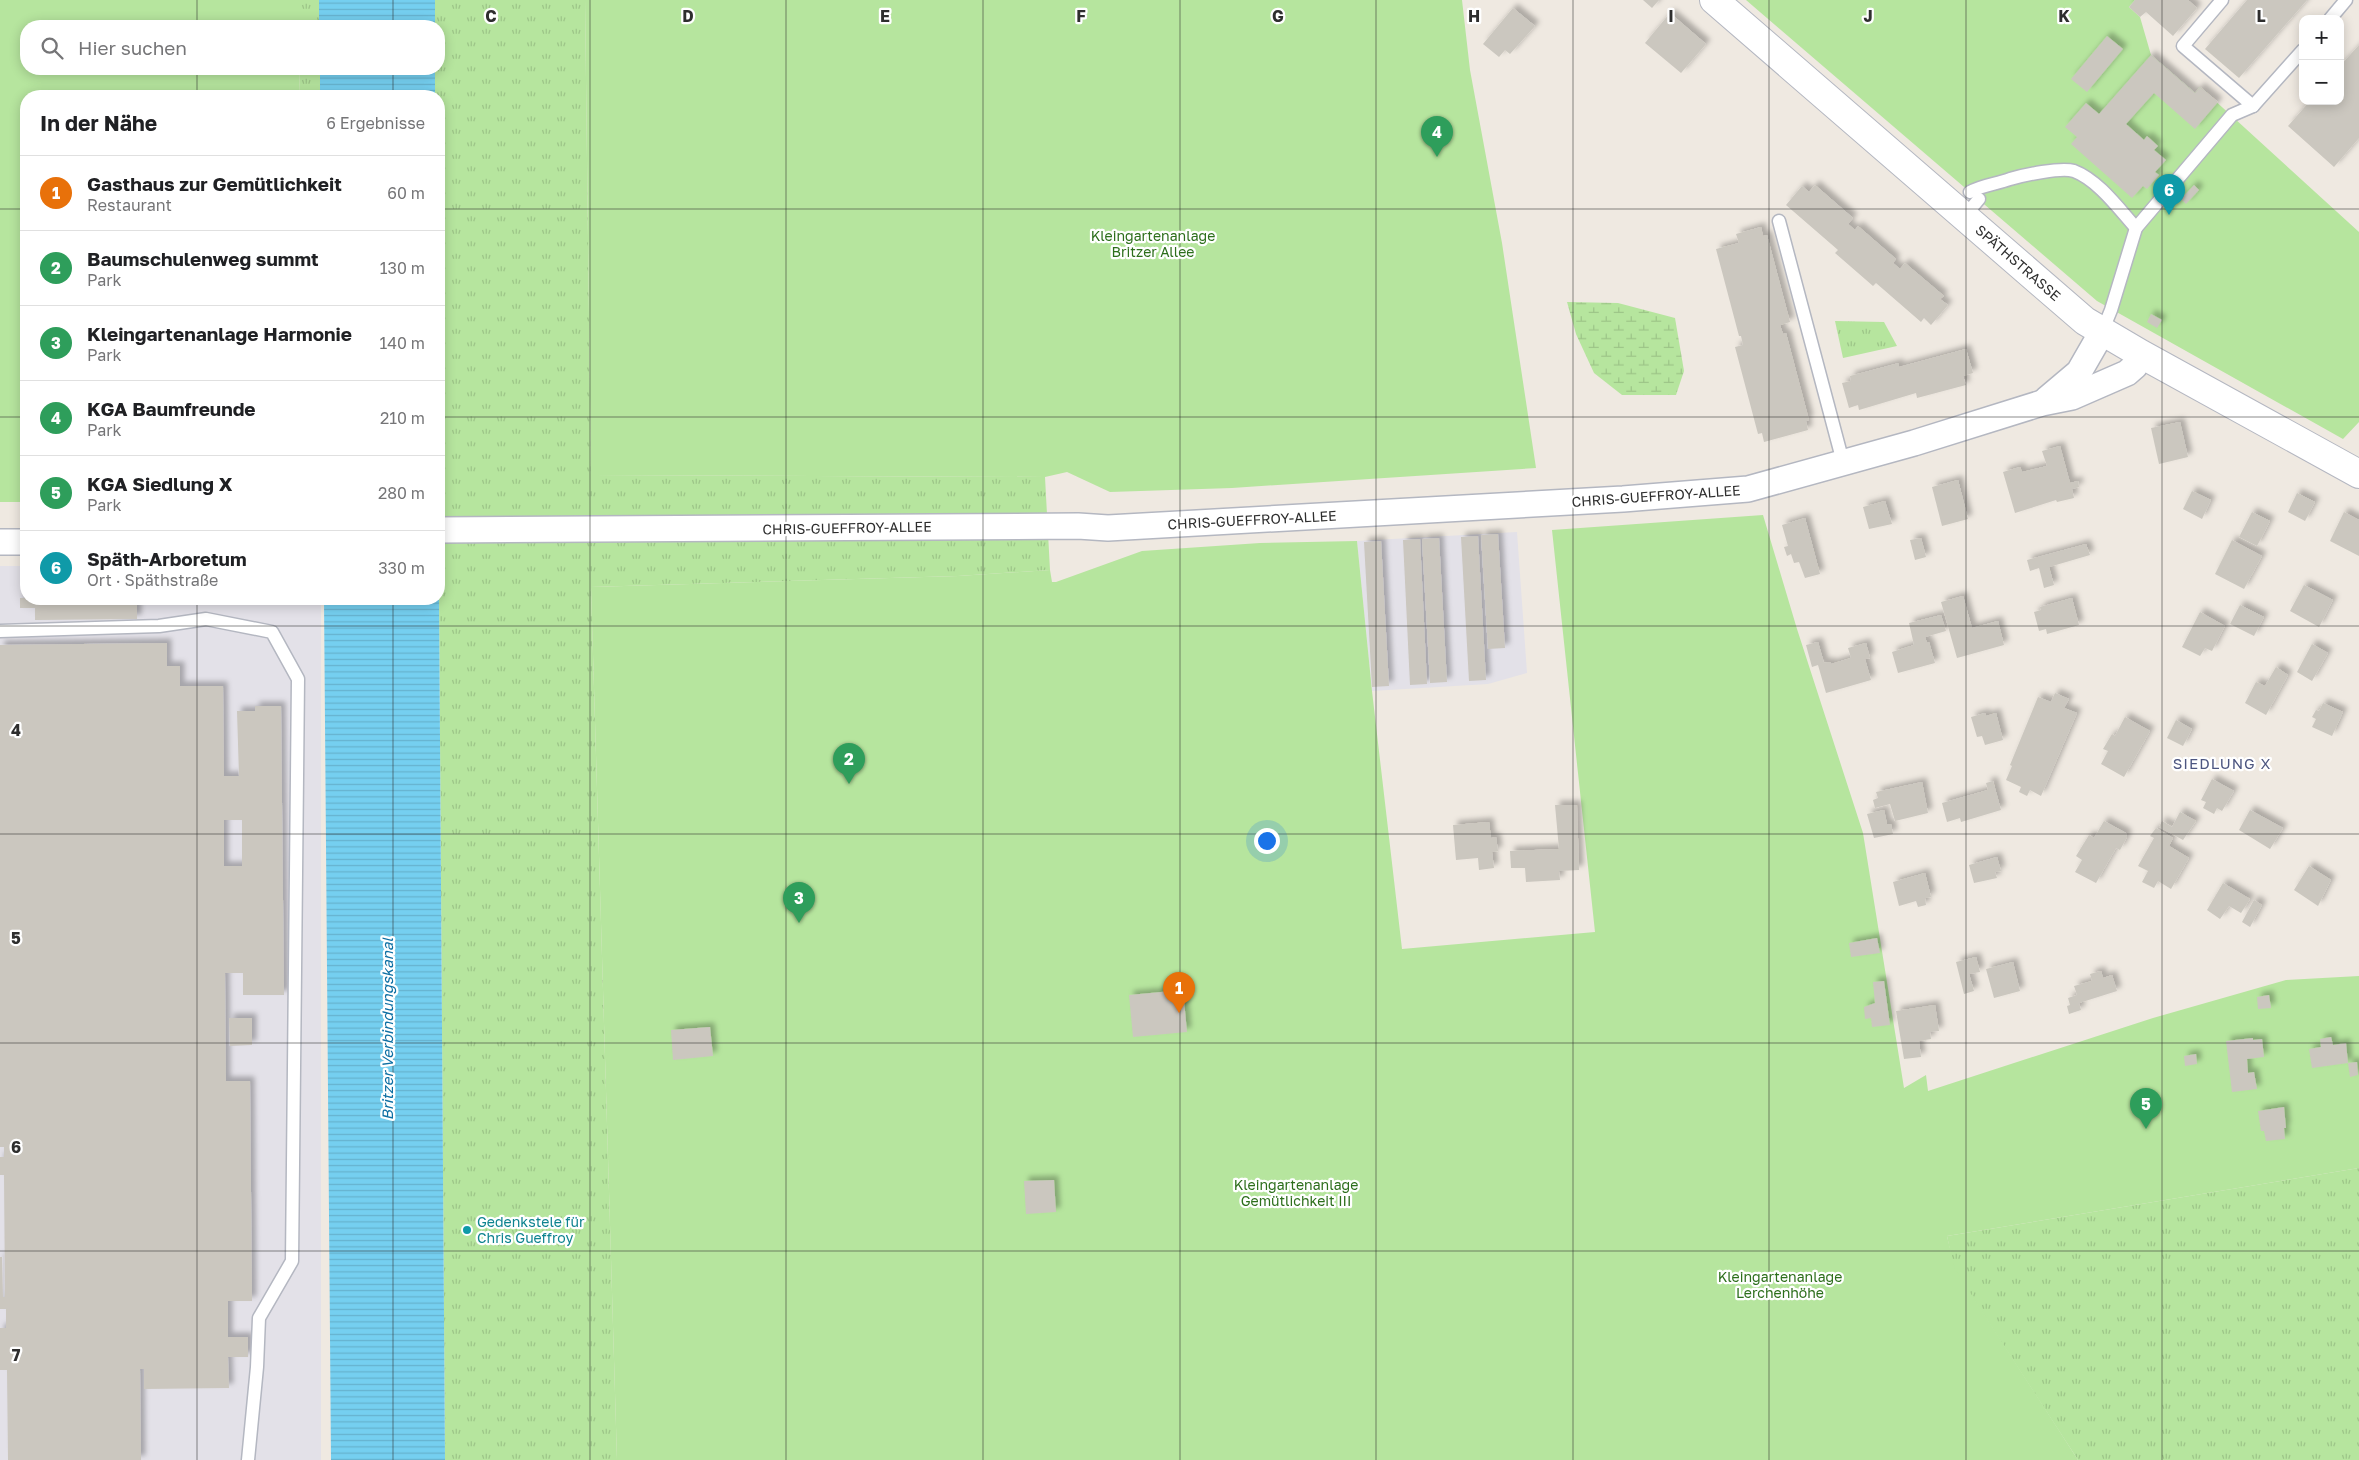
<!DOCTYPE html>
<html lang="de">
<head>
<meta charset="utf-8">
<style>
  body { margin:0; font-family:"Golos Text",sans-serif; background:#f2f2f2; color:#202124 }
  .controls { position:absolute; right:15px; top:15px; display:grid; overflow:hidden; border-radius:10px; box-shadow:0 2px 12px #0003 }
  .controls button { width:45px; height:45px; display:grid; place-items:center; padding:0; border:0; border-bottom:1px solid #e0e0e0; background:#fff; color:#202124; font:25px sans-serif }
  .you { position:absolute; left:1266px; top:840px; width:18px; height:18px; margin:-12px; border:4px solid #fff; border-radius:50%; background:#1a73e8; box-shadow:0 0 0 8px #1a73e833 }
  .badge { display:grid; place-items:center; width:32px; height:32px; border-radius:50%; background:#1a73e8; color:#fff; font-size:16px; font-weight:700 }
  .pin { position:absolute; translate:-50% -41px; filter:drop-shadow(0 1px 2px #0008) }
  .pin::after { content:''; position:absolute; top:26px; width:18px; height:15px; background:inherit; clip-path:polygon(0 0,100% 0,50% 100%) }
  .list { margin:0; padding:0; list-style:none }
  h2 { display:flex; justify-content:space-between; align-items:center; height:65px; margin:0; padding:0 20px; font-size:21px }
  h2 small { font-size:16px; font-weight:400; color:#757577 }
  .list li { display:grid; grid-template-columns:32px 1fr auto; gap:15px; align-items:center; box-sizing:border-box; height:75px; padding:0 20px; border-top:1px solid #e0e0e0 }
  .list b { display:block; font-size:19px; white-space:nowrap }
  .list p { margin:0; font-size:16px; white-space:nowrap; color:#757577 }
  .list em { font-size:16px; font-style:normal; color:#757577 }
  .icon { flex:none; width:28px; height:28px; fill:none; stroke:currentColor; stroke-width:2; stroke-linecap:round; stroke-linejoin:round }
  .map { position:relative; flex:none; width:2359px; height:1460px; overflow:hidden }
  .search { position:absolute; background:#fff; box-shadow:0 2px 12px #0003; left:20px; top:20px; width:425px; height:55px; display:flex; align-items:center; gap:12px; box-sizing:border-box; padding:0 18px; border-radius:20px; color:#757577; font-size:19px }
  .panel { position:absolute; background:#fff; box-shadow:0 2px 12px #0003; left:20px; top:90px; width:425px; height:515px; border-radius:20px }
  .map>svg:first-child { display:block }
</style>
</head>
<body>
<div class="map">
<svg width="2359" height="1460" viewBox="0 0 2359 1460">
  <defs>
    <pattern id="grass-tufts" width="24" height="20" patternUnits="userSpaceOnUse" patternTransform="scale(1.25)"><rect width="24" height="20" fill="#b6e59e"/><path d="M3 7l-1-3M5 7V3M7 7l1-3M15 17l-1-3M17 17v-4M19 17l1-3" fill="none" stroke="#9dc588"/></pattern>
    <pattern id="wetland-marsh" width="20" height="14" patternUnits="userSpaceOnUse" patternTransform="scale(1.25)"><rect width="20" height="14" fill="#b6e59e"/><path d="M1 5h8M5 5V1M11 12h8M15 12V8" fill="none" stroke="#9dc588"/></pattern>
    <pattern id="water-rules" width="6" height="5" patternUnits="userSpaceOnUse" patternTransform="scale(1.25)"><rect width="6" height="5" fill="#75cff0"/><path d="M0 2.5h6" fill="none" stroke="#66b2ce"/></pattern>
    <filter id="shadow"><feDropShadow dx="4.5" dy="-4.5" stdDeviation="2.5" flood-color="#0004"/></filter>
  </defs>
  <rect width="100%" height="100%" fill="#efe9e1"/>
  <g fill="#e3e1e8">
    <polygon points="1517,532 1527,673 1488,684 1372,691 1357,541"/>
    <polygon points="0,566 26,566 26,599 321,599 321,1460 0,1460"/>
  </g>
  <g fill="url(#grass-tufts)">
    <rect x="299" y="0" width="20" height="26"/>
    <polygon points="435,0 585,0 591,475 1045,477 1050,570 958,576 591,587 617,1460 445,1460 439,594 439,96 435,96 435,69 439,69 439,26 435,26"/>
    <polygon points="299,69 320,69 320,96 300,96"/>
    <polygon points="1835,321 1884,322 1897,346 1843,358"/>
    <polygon points="2359,1168 2359,1460 2078,1460 1954,1269 1947,1236"/>
  </g>
  <polygon fill="url(#wetland-marsh)" points="1567,302 1618,303 1675,318 1684,371 1676,395 1622,395 1594,373 1576,334"/>
  <g fill="#b6e59e">
    <polygon points="0,0 299,0 299,26 26,26 26,69 299,69 300,96 26,96 26,502 0,502"/>
    <polygon points="585,0 1462,0 1470,70 1502,243 1536,468 1232,488 1110,492 1067,472 1045,477 591,475"/>
    <polygon points="1746,0 2135,0 2129,7 2140,17 2151,55 2195,93 2200,87 2359,232 2359,422 2343,439 2097,301"/>
    <polygon points="1763,515 1797,629 1863,833 1904,1088 1926,1075 1928,1091 2153,1018 2286,980 2359,976 2359,1168 1947,1236 1955,1269 2078,1460 617,1460 591,587 958,576 1050,570 1052,582 1056,582 1142,551 1260,543 1357,541 1372,691 1402,949 1595,932 1552,530"/>
  </g>
  <g fill="url(#water-rules)">
    <rect x="319" y="0" width="116" height="26"/>
    <rect x="320" y="69" width="115" height="27"/>
    <polygon points="439,594 445,1460 331,1460 324,599 439,599"/>
  </g>
  <g fill="#cbc7bf" fill-rule="evenodd" filter="url(#shadow)">
    <polygon points="1643,0 1659,0 1652,8"/>
    <polygon points="2135,0 2188,0 2197,8 2173,36 2146,12 2140,17 2129,7"/>
    <polygon points="2247,0 2307,0 2239,78 2205,49"/>
    <polygon points="1513,8 1535,26 1510,54 1505,50 1499,57 1483,44"/>
    <polygon points="1670,13 1706,44 1681,73 1645,43"/>
    <polygon points="2107,36 2123,49 2087,92 2071,79"/>
    <polygon points="2359,45 2359,138 2334,167 2288,126 2310,101 2340,101 2340,66"/>
    <polygon points="2151,55 2195,93 2200,87 2218,102 2195,129 2154,93 2126,124 2144,140 2147,136 2158,146 2154,150 2166,160 2155,172 2159,175 2147,189 2143,186 2132,198 2071,144 2077,137 2065,127 2086,103 2099,114"/>
    <polygon points="1815,185 1853,218 1848,224 1855,230 1858,226 1896,259 1893,263 1900,269 1905,263 1944,296 1940,299 1948,305 1931,325 1924,318 1921,322 1876,283 1873,286 1835,253 1838,250 1786,205 1802,186 1809,192"/>
    <polygon points="2194,185 2199,190 2186,204 2181,199"/>
    <polygon points="1761,227 1763,236 1767,235 1790,322 1780,325 1783,334 1786,333 1809,420 1806,421 1808,430 1764,442 1762,433 1758,434 1735,347 1743,345 1741,336 1739,336 1716,249 1739,243 1736,234"/>
    <polygon points="2151,314 2162,320 2157,328 2147,322"/>
    <polygon points="1966,349 1973,373 1963,376 1966,385 1917,398 1916,393 1859,410 1858,405 1849,408 1842,383 1851,381 1850,376 1899,363 1899,367"/>
    <polygon points="2180,422 2188,457 2159,464 2151,428"/>
    <polygon points="2060,446 2070,483 2078,481 2079,487 2072,489 2074,498 2057,502 2056,500 2015,513 2003,472 2020,467 2022,472 2047,466 2042,451"/>
    <polygon points="1958,480 1968,519 1942,526 1932,487"/>
    <polygon points="2192,491 2211,500 2202,519 2183,509"/>
    <polygon points="2297,493 2315,502 2305,521 2288,512"/>
    <polygon points="1885,501 1892,524 1869,529 1863,507"/>
    <polygon points="2252,512 2270,521 2257,546 2239,537"/>
    <polygon points="2344,512 2359,520 2359,556 2330,541"/>
    <polygon points="1805,518 1820,574 1805,578 1799,562 1794,563 1791,554 1787,556 1784,547 1788,546 1782,525"/>
    <polygon points="1498,534 1505,648 1488,649 1481,535"/>
    <polygon points="1478,536 1486,680 1469,681 1461,537"/>
    <polygon points="1439,538 1447,682 1430,683 1422,539"/>
    <polygon points="1921,538 1926,557 1915,560 1910,540"/>
    <polygon points="1420,539 1427,684 1410,685 1403,540"/>
    <polygon points="2232,540 2262,556 2244,589 2215,574"/>
    <polygon points="1381,541 1389,686 1372,687 1364,542"/>
    <polygon points="2086,544 2090,555 2049,567 2054,585 2044,588 2039,568 2030,571 2027,560"/>
    <polygon points="2304,585 2333,600 2319,627 2290,611"/>
    <polygon points="1963,596 1972,628 1998,621 2004,645 1957,658 1941,602"/>
    <polygon points="20,598 137,599 137,619 35,620 35,608 20,608"/>
    <polygon points="2072,598 2079,625 2047,634 2046,629 2039,631 2034,612 2041,610 2040,607"/>
    <polygon points="2240,605 2264,617 2254,636 2230,624"/>
    <polygon points="2200,612 2225,626 2212,651 2205,648 2200,656 2182,647"/>
    <polygon points="1941,615 1946,631 1925,637 1927,643 1929,642 1935,663 1898,673 1892,652 1914,645 1909,623"/>
    <polygon points="1818,642 1824,663 1830,662 1831,664 1851,658 1848,648 1866,643 1870,658 1865,659 1871,680 1826,693 1818,665 1812,667 1806,645"/>
    <path d="M167,643V666H180V686H223L224,776H239L237,711H255V706H281L284,995H243V973H225L226,1081H250L252,1301H228V1337H248V1357H228L229,1388L144,1389V1369H140L141,1460H8L7,1370H0V1328H6V1309H0V1257H2L3,1297H5L4,1175H0V1157H4V1147H0V645ZM224,820H242V866H224Z"/>
    <polygon points="2312,644 2328,653 2312,681 2297,672"/>
    <polygon points="2276,667 2288,675 2266,715 2245,703 2256,682 2265,686"/>
    <polygon points="2055,693 2069,699 2064,708 2077,713 2041,796 2030,790 2027,796 2019,792 2021,787 2006,780 2012,766 2010,765 2038,697 2051,702"/>
    <polygon points="2323,703 2343,712 2332,736 2312,727 2316,719 2312,717 2316,710 2319,711"/>
    <polygon points="1985,713 1986,716 1996,713 2003,740 1985,745 1982,736 1977,737 1971,717"/>
    <polygon points="2125,717 2150,731 2124,777 2101,764 2108,751 2103,749 2112,734 2115,736"/>
    <polygon points="2176,720 2192,729 2183,746 2167,738"/>
    <polygon points="2212,779 2234,791 2222,811 2217,808 2214,814 2203,808 2206,802 2201,800"/>
    <polygon points="1993,781 2001,810 1961,822 1960,818 1947,822 1942,803 1988,790 1986,783"/>
    <polygon points="1922,782 1928,813 1895,821 1890,804 1875,808 1873,800 1878,798 1876,792"/>
    <polygon points="1555,805 1577,805 1579,870 1559,871 1560,880 1526,882 1525,868 1511,868 1510,851 1559,849"/>
    <polygon points="1884,810 1887,824 1891,824 1893,834 1874,838 1867,814"/>
    <polygon points="2250,810 2283,828 2270,849 2239,830"/>
    <polygon points="2180,812 2196,821 2183,840 2159,827 2162,821 2172,827"/>
    <polygon points="2104,821 2126,833 2127,837 2120,850 2116,848 2096,883 2075,872 2082,860 2076,856 2089,835 2094,838"/>
    <polygon points="1489,822 1491,838 1496,837 1498,851 1492,852 1494,868 1479,870 1478,858 1456,860 1453,825"/>
    <polygon points="2156,828 2173,838 2169,846 2189,858 2171,889 2158,881 2154,888 2142,882 2148,871 2138,866 2154,838 2150,836"/>
    <polygon points="1997,857 2001,871 1995,872 1997,878 1974,883 1969,865"/>
    <polygon points="2309,866 2331,880 2318,906 2294,890"/>
    <polygon points="1925,873 1931,897 1925,898 1926,905 1918,907 1916,901 1899,906 1893,882"/>
    <polygon points="2223,883 2250,899 2241,913 2229,906 2220,919 2207,910"/>
    <polygon points="2254,900 2262,905 2250,927 2242,922"/>
    <polygon points="1877,938 1880,953 1851,957 1849,943"/>
    <polygon points="1976,957 1980,972 1969,974 1974,991 1964,994 1956,962"/>
    <polygon points="2013,962 2020,991 1994,998 1986,969"/>
    <polygon points="2101,971 2103,978 2112,975 2117,991 2079,1003 2081,1010 2069,1014 2067,1006 2070,1005 2068,998 2077,995 2074,986 2092,981 2090,974"/>
    <polygon points="1884,981 1890,1025 1872,1027 1871,1018 1865,1019 1864,1007 1875,1003 1873,982"/>
    <polygon points="1183,990 1187,1032 1133,1037 1129,995"/>
    <polygon points="2269,995 2271,1008 2258,1009 2257,997"/>
    <polygon points="1935,1005 1939,1031 1930,1032 1931,1039 1919,1041 1921,1057 1904,1059 1896,1011"/>
    <polygon points="229,1018 252,1018 252,1045 230,1046"/>
    <polygon points="710,1027 713,1056 673,1060 671,1030"/>
    <polygon points="2331,1037 2333,1045 2346,1043 2348,1063 2312,1068 2309,1049 2321,1047 2320,1039"/>
    <polygon points="2253,1038 2253,1040 2262,1039 2264,1057 2247,1059 2248,1073 2254,1072 2257,1089 2232,1092 2226,1041"/>
    <polygon points="2196,1054 2197,1064 2185,1066 2184,1056"/>
    <polygon points="2357,1062 2358,1075 2350,1077 2348,1063"/>
    <polygon points="2284,1107 2286,1128 2284,1128 2285,1139 2266,1141 2264,1131 2261,1131 2258,1111"/>
    <polygon points="1054,1180 1056,1212 1026,1214 1024,1181"/>
  </g>
  <g fill="none" stroke-linecap="round" stroke-linejoin="round">
    <defs>
      <g id="service">
        <polyline points="2222,0 2183,46 2253,106"/>
        <polyline points="2330,19 2346,0"/>
        <path d="M1970,192C1982,185 1997,184 2010,179C2024,175 2061,167 2074,171C2098,180 2119,209 2136,228"/>
        <polyline points="1964,217 1979,199"/>
        <polyline points="1779,221 1843,462"/>
        <polyline points="2102,332 2111,310 2136,228 2232,115 2253,106 2303,50"/>
        <polyline points="0,631 159,626 206,619 272,632 298,679 292,1261 259,1318 257,1367 248,1460"/>
      </g>
      <g id="minor">
        <polyline points="2047,399 2079,372 2102,332"/>
        <polyline points="439,530 1078,526 1108,528 1623,499 1748,489 1914,443 2042,403 2072,397 2127,373 2135,366 2141,354"/>
        <polyline points="0,542 26,542"/>
      </g>
      <polyline id="secondary" points="1714,0 2085,321 2141,354 2359,474"/>
    </defs>
    <use href="#service" stroke="#b4b7c1" stroke-width="15"/>
    <use href="#minor" stroke="#b4b7c1" stroke-width="28"/>
    <use href="#secondary" stroke="#b4b7c1" stroke-width="30"/>
    <use href="#service" stroke="#fff" stroke-width="12"/>
    <use href="#minor" stroke="#fff" stroke-width="25"/>
    <use href="#secondary" stroke="#fff" stroke-width="28"/>
  </g>
  <path fill="none" stroke="#2e2e2e" stroke-width="1" stroke-opacity="0.55" d="M197,0V26M393,0V26M590,0V1460M786,0V1460M983,0V1460M1180,0V1460M1376,0V1460M1573,0V1460M1769,0V1460M1966,0V1460M2162,0V1460M197,69V96M393,69V96M0,209H26M439,209H2359M0,417H26M439,417H2359M197,599V1460M393,599V1460M0,626H2359M0,834H2359M0,1043H2359M0,1251H2359"/>
  <circle fill="#0f9aa8" stroke="#fff" stroke-width="2" cx="467" cy="1230" r="5"/>
  <g text-anchor="middle" stroke-width="4.5" stroke-linejoin="round" paint-order="stroke">
    <g font-size="14" fill="#2c6e1b" stroke="#fff">
      <text x="1153" y="241">Kleingartenanlage<tspan x="1153" dy="16">Britzer Allee</tspan></text>
      <text x="1296" y="1190">Kleingartenanlage<tspan x="1296" dy="16">Gemütlichkeit III</tspan></text>
      <text x="1780" y="1282">Kleingartenanlage<tspan x="1780" dy="16">Lerchenhöhe</tspan></text>
    </g>
    <g font-size="14" fill="#2e2e2e" stroke="#fff">
      <text transform="translate(2018 263) rotate(41)" y="5">SPÄTHSTRASSE</text>
      <text transform="translate(1656 496) rotate(-4)" y="5">CHRIS-GUEFFROY-ALLEE</text>
      <text transform="translate(1252 520) rotate(-3)" y="5">CHRIS-GUEFFROY-ALLEE</text>
      <text transform="translate(847 528) rotate(-1)" y="5">CHRIS-GUEFFROY-ALLEE</text>
    </g>
    <g font-size="14" fill="#0d838f" stroke="#fff" text-anchor="start">
      <text x="477" y="1227">Gedenkstele für<tspan x="477" dy="16">Chris Gueffroy</tspan></text>
    </g>
    <g font-size="15" letter-spacing="1" fill="#4d5680" stroke="#fff">
      <text x="2222" y="769">SIEDLUNG X</text>
    </g>
    <g font-size="15" font-style="italic" fill="#0d6fa3" stroke="#fff">
      <text transform="translate(388 1029) rotate(-90)" y="5">Britzer Verbindungskanal</text>
    </g>
  </g>
  <g font-size="16" text-anchor="middle" font-weight="bold" fill="#2e2e2e" stroke="#fff" stroke-width="4.5" stroke-linejoin="round" paint-order="stroke">
    <text x="491" y="22">C</text>
    <text x="688" y="22">D</text>
    <text x="885" y="22">E</text>
    <text x="1081" y="22">F</text>
    <text x="1278" y="22">G</text>
    <text x="1474" y="22">H</text>
    <text x="1671" y="22">I</text>
    <text x="1868" y="22">J</text>
    <text x="2064" y="22">K</text>
    <text x="2261" y="22">L</text>
    <text x="16" y="736">4</text>
    <text x="16" y="944">5</text>
    <text x="16" y="1153">6</text>
    <text x="16" y="1361">7</text>
  </g>
</svg>
<div class="controls">
<button>+</button>
<button>−</button>
</div>
<div class="you"></div>
<div class="pin badge" style="left:1179px;top:1013px;background:#e8710a">1</div>
<div class="pin badge" style="left:849px;top:784px;background:#2e9e5b">2</div>
<div class="pin badge" style="left:799px;top:923px;background:#2e9e5b">3</div>
<div class="pin badge" style="left:1437px;top:157px;background:#2e9e5b">4</div>
<div class="pin badge" style="left:2146px;top:1129px;background:#2e9e5b">5</div>
<div class="pin badge" style="left:2169px;top:215px;background:#0f9aa8">6</div>
<div class="search"><svg class="icon" aria-label="search" viewBox="0 0 24 24"><circle cx="10" cy="10" r="6"/><path d="M15 15l6 6"/></svg>Hier suchen</div>
<section class="panel">
<h2>In der Nähe<small>6 Ergebnisse</small></h2>
<ul class="list">
<li><span class="badge" style="background:#e8710a">1</span><div><b>Gasthaus zur Gemütlichkeit</b><p>Restaurant</p></div><em>60 m</em></li>
<li><span class="badge" style="background:#2e9e5b">2</span><div><b>Baumschulenweg summt</b><p>Park</p></div><em>130 m</em></li>
<li><span class="badge" style="background:#2e9e5b">3</span><div><b>Kleingartenanlage Harmonie</b><p>Park</p></div><em>140 m</em></li>
<li><span class="badge" style="background:#2e9e5b">4</span><div><b>KGA Baumfreunde</b><p>Park</p></div><em>210 m</em></li>
<li><span class="badge" style="background:#2e9e5b">5</span><div><b>KGA Siedlung X</b><p>Park</p></div><em>280 m</em></li>
<li><span class="badge" style="background:#0f9aa8">6</span><div><b>Späth-Arboretum</b><p>Ort · Späthstraße</p></div><em>330 m</em></li>
</ul>
</section>
</div>
</body>
</html>
